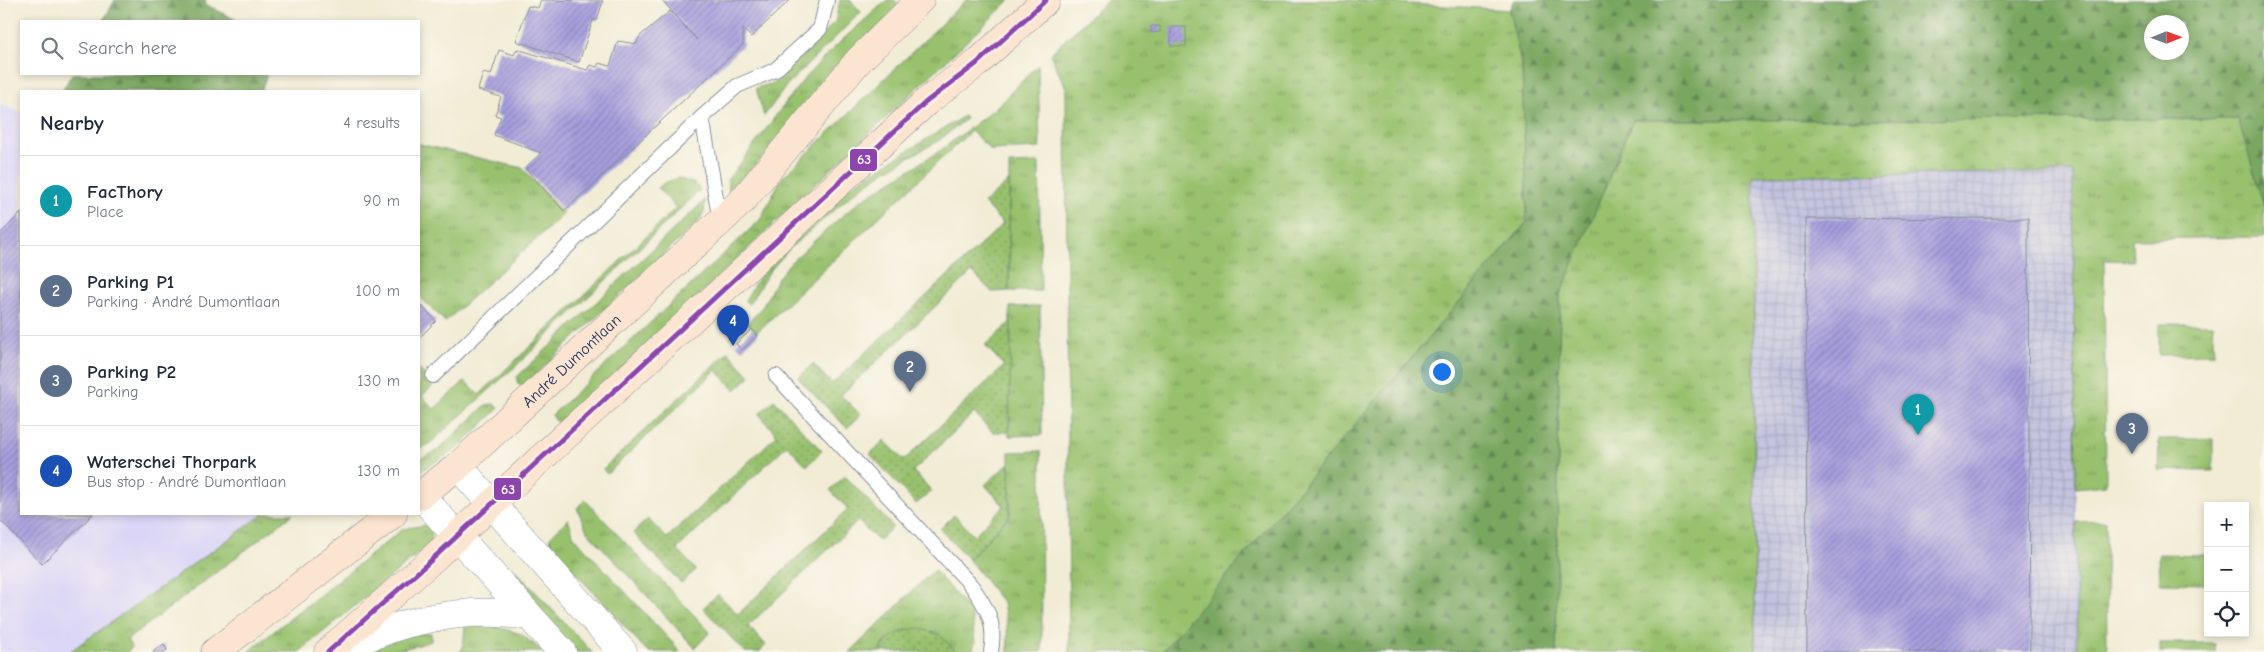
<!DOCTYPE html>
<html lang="en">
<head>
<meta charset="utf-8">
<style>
  body { margin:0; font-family:"Comic Neue",sans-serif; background:#f6f6f7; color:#1f2937 }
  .controls { position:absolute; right:15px; bottom:15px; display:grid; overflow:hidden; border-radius:0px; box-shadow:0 2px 8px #0003 }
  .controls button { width:45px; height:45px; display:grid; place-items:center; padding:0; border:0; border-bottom:1px solid #e0e1e3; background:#fff; color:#1f2937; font:25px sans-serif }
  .compass { position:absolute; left:2144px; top:15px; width:45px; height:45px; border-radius:50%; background:#fff; box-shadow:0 2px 8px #0003; rotate:89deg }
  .you { position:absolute; left:1441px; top:371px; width:18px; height:18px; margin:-12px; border:4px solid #fff; border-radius:50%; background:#1a73e8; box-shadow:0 0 0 8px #1a73e833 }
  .badge { display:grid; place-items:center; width:32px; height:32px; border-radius:50%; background:#c8321e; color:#fff; font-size:16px; font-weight:700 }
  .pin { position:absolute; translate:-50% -41px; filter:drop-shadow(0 1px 2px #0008) }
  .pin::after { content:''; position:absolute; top:26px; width:18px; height:15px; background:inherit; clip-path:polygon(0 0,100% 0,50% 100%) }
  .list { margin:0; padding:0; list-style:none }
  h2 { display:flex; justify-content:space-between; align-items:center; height:65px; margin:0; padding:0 20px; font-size:21px }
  h2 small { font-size:16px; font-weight:400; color:#747a83 }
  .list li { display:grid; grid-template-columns:32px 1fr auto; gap:15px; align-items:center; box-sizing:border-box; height:90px; padding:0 20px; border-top:1px solid #e0e1e3 }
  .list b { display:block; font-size:19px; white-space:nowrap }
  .list p { margin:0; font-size:16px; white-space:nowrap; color:#747a83 }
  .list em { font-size:16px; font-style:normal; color:#747a83 }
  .icon { flex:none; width:28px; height:28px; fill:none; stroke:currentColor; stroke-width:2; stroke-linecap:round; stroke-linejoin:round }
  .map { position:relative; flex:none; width:2264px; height:652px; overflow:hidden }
  .search { position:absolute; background:#fff; box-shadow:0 2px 8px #0003; left:20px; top:20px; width:400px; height:55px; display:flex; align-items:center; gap:12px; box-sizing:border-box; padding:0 18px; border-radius:0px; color:#747a83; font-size:19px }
  .panel { position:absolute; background:#fff; box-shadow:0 2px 8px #0003; left:20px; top:90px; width:400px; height:425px; border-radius:0px }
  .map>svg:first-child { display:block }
</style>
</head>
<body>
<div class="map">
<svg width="2264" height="652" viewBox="0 0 2264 652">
  <defs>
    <pattern id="industrial-grid" width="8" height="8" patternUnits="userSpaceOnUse" patternTransform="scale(1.25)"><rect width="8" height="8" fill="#c1c2dd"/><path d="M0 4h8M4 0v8" fill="none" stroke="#a5a7c0"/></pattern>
    <pattern id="grass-tufts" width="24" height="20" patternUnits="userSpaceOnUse" patternTransform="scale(1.25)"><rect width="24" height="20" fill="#98c16d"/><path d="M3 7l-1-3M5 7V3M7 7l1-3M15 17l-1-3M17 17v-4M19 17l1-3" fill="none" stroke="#7b9d5d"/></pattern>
    <pattern id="forest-firs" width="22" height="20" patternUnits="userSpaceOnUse" patternTransform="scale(1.25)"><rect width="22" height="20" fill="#7aa760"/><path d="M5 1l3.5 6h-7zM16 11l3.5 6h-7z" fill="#638852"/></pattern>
    <pattern id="garden-dots" width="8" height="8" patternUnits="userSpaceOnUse" patternTransform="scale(1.25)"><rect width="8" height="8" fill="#98c16d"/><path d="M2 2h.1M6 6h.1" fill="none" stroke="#7b9d5d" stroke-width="1.8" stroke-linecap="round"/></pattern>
    <pattern id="building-hatch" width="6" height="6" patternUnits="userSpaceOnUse" patternTransform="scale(1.25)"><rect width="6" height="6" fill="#a79ede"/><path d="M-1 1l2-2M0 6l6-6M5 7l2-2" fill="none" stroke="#8781b7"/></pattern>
  </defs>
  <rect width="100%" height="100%" fill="#fbf7ec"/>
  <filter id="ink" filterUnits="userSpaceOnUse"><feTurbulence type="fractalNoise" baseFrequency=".02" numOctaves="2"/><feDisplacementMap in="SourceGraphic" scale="10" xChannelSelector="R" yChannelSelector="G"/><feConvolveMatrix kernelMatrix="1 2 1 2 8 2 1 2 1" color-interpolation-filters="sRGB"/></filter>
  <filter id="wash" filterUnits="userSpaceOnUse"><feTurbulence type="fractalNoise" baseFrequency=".0096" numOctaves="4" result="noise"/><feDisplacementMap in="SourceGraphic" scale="20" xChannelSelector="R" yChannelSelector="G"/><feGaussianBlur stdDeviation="1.12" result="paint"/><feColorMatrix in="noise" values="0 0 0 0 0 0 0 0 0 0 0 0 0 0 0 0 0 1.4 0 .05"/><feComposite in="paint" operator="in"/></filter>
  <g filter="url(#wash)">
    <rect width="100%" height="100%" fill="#f2ecd5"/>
    <polygon fill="#dbd6f7" points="0,105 21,112 21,514 264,514 69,652 0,652"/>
    <polygon fill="url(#industrial-grid)" points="2073,172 2077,652 1755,652 1753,176"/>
    <g fill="url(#grass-tufts)" stroke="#5a7866">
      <polygon points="840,0 850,0 861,12 787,85 764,116 756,88 774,83 835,22"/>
      <path d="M887,0H894L900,5L779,140L729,192L728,179C752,150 773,118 797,88C823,55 856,28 887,0Z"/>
      <polygon points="966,0 1010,0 560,427 552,415 760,220 781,179"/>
      <polygon points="1108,0 1348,0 1509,10 1522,67 1527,222 1162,652 1069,652 1066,88 1050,54"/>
      <polygon points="1038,65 1040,148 991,150 971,131 756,333 748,323 763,306 777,279 790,263 832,225 860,201 941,150 993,110"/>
      <polygon points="964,116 966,119 938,141 888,169 856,191 790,248 769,272 749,304 745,301 768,260 852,185"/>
      <polygon points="2239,119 2264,206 2264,237 2132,239 2133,261 2104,260 2106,485 2076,488 2073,172 1753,176 1755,652 1556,652 1560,295 1633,120"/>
      <polygon points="419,144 522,168 564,214 445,322 419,296"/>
      <polygon points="1039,163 1041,291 1009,291 1009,164"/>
      <polygon points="678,178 695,184 700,190 518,364 429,444 419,449 419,369 434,385 422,396 434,409 465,381 479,395 676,208 658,188 664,183"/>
      <polygon points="705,200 704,212 697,223 522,387 517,382 517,377"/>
      <polygon points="1040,306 1042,435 1009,436 1010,307"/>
      <polygon points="2159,324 2212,324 2214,354 2159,355"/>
      <polygon points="493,404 499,408 457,449 419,472 419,459 437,451 486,405"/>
      <polygon points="2159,439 2213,439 2213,471 2158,470"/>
      <polygon points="1041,451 1042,652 1008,652 1007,625 1003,603 969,560 1010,515 1009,452"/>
      <polygon points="585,500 710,632 695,648 587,531 577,508"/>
      <polygon points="264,514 293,514 127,640 132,648 127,652 69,652"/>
      <polygon points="568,519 574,537 681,652 648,652 560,556 551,544 550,537"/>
      <polygon points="2106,521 2107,652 2077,652 2076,522"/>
      <polygon points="426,525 432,531 431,543 299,652 248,652 403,529"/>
      <polygon points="2159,554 2208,555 2208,584 2160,583"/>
      <polygon points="515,570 592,652 576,652 506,577"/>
      <polygon points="934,570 971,612 975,643 972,652 956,652 940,635 884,643 881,652 850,652"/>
      <polygon points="488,624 521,634 544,652 460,652 463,647 465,626"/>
      <path d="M431,633V641C409,649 389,652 366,652L408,635Z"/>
      <rect x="2159" y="643" width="56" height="9"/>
    </g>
    <g fill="url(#forest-firs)" stroke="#4a6b5f" fill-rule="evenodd">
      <polygon points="115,0 206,0 205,4 238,21 103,21"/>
      <path d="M1514,0H2264V206L2238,119L1633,120L1560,295L1556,652H1162L1527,222L1522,67L1509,10ZM2182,22V52H2152V22Z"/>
      <polygon points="72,74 267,74 261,91 62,91"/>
    </g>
    <g fill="url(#garden-dots)" stroke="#5a7866">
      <polygon points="1009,181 1009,291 992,292 972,272 841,395 861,415 847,428 798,378 813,364 832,384 1003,224 984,203"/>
      <polygon points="1011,322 1009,432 992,432 974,413 913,471 932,491 916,504 870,454 884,440 904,460 1004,366 985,345"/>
      <polygon points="728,352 750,376 735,390 716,370 607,474 603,469"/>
      <polygon points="774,400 822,451 807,466 787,445 677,549 696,570 681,583 633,533 648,519 667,538 777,435 759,414"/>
      <polygon points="1009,463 1010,515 969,560 940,529 954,515 974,535 1004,506 985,485"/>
      <polygon points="845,476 893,527 878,541 858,521 748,626 766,645 759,652 745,652 703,608 718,594 738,614 848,509 830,490"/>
      <path d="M919,628L940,635L956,652H881C887,634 903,631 919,628Z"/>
    </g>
    <g id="blocks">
      <g fill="url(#building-hatch)">
        <polygon points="541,0 603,1 597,20 593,20 579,62 516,41 528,6 538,8"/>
        <polygon points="662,0 790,0 751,37 743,29 743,45 564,211 525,168 541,153 494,135 501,117 495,115 501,97 478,90 483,73 491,75 499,50 514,55 517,49 587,70 590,65 597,67 599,63 610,66 618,41 636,44 640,36 670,11 697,40"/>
        <polygon points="1151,26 1160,26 1160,32 1151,33"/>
        <rect x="1171" y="27" width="15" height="19"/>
        <polygon points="21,213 21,514 93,514 42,564 0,520 0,234"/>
        <polygon points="2028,218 2030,652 1807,652 1806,219"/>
        <polygon points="419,303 436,321 419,338"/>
        <polygon points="752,329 758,335 742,350 736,344"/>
        <polygon points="164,644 167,650 164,652 152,652"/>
      </g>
    </g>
  </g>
  <g filter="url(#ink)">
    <use href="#blocks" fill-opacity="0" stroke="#868e9a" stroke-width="1"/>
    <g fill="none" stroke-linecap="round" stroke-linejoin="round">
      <defs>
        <g id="lane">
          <polyline points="702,117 720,221"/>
          <polyline points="433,376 702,117 737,86 775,70 820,29 827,0"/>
          <path d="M776,376L971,585C988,609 996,622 991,652"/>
        </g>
        <g id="street">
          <polyline points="458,466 623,652"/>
          <polyline points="420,495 562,652"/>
          <path d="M339,652C394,620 465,606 529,616"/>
        </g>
        <g id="secondary">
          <path id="s1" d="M419,496L458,466L742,201L859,60L920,0"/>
          <polyline points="215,652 393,514"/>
          <polyline points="328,652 427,564 926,102 976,64 1046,0"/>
        </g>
      </defs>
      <use href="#lane" stroke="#868e9a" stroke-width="16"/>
      <use href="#street" stroke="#868e9a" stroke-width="29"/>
      <use href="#secondary" stroke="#868e9a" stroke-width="29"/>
      <use href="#lane" stroke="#fff" stroke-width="14"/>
      <use href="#street" stroke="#fff" stroke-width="28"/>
      <use href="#secondary" stroke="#fce5d0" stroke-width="28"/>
      <defs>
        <polyline id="bus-1" points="328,652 427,564 926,102 976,64 1046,0"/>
      </defs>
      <use href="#bus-1" stroke="#fbf7ec" stroke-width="9"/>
      <use href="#bus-1" stroke="#8e44ad" stroke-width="5"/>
    </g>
  </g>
  <g text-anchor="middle" stroke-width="4" stroke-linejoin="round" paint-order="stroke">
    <g font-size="16" fill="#1b2f5e" stroke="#fbf7ec">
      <text dy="6" stroke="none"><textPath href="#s1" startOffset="204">André Dumontlaan</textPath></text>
    </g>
  </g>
  <g stroke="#fbf7ec" stroke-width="2">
    <rect x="849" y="148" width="29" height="24" rx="5" fill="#8e44ad"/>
    <rect x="493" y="477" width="29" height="24" rx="5" fill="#8e44ad"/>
  </g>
  <g font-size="14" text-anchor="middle" font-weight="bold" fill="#fff">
    <text x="864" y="164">63</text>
    <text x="508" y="494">63</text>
  </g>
</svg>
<div class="controls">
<button>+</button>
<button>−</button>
<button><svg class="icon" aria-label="locate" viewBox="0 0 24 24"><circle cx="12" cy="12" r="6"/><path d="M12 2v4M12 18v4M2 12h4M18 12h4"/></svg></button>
</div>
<svg class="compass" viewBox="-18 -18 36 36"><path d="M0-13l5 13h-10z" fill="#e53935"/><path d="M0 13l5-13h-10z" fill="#747a83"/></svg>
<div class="you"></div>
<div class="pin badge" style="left:1918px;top:435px;background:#0f9aa8">1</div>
<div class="pin badge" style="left:910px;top:392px;background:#5c6f8a">2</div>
<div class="pin badge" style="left:2132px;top:454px;background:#5c6f8a">3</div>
<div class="pin badge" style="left:733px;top:346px;background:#1a4fb4">4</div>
<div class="search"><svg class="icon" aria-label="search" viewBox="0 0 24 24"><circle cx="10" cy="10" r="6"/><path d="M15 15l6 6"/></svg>Search here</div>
<section class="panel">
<h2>Nearby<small>4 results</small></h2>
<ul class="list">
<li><span class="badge" style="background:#0f9aa8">1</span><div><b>FacThory</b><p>Place</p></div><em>90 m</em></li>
<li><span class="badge" style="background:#5c6f8a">2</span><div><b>Parking P1</b><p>Parking · André Dumontlaan</p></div><em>100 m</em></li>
<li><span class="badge" style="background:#5c6f8a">3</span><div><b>Parking P2</b><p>Parking</p></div><em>130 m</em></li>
<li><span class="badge" style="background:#1a4fb4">4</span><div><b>Waterschei Thorpark</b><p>Bus stop · André Dumontlaan</p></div><em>130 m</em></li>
</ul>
</section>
</div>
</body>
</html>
